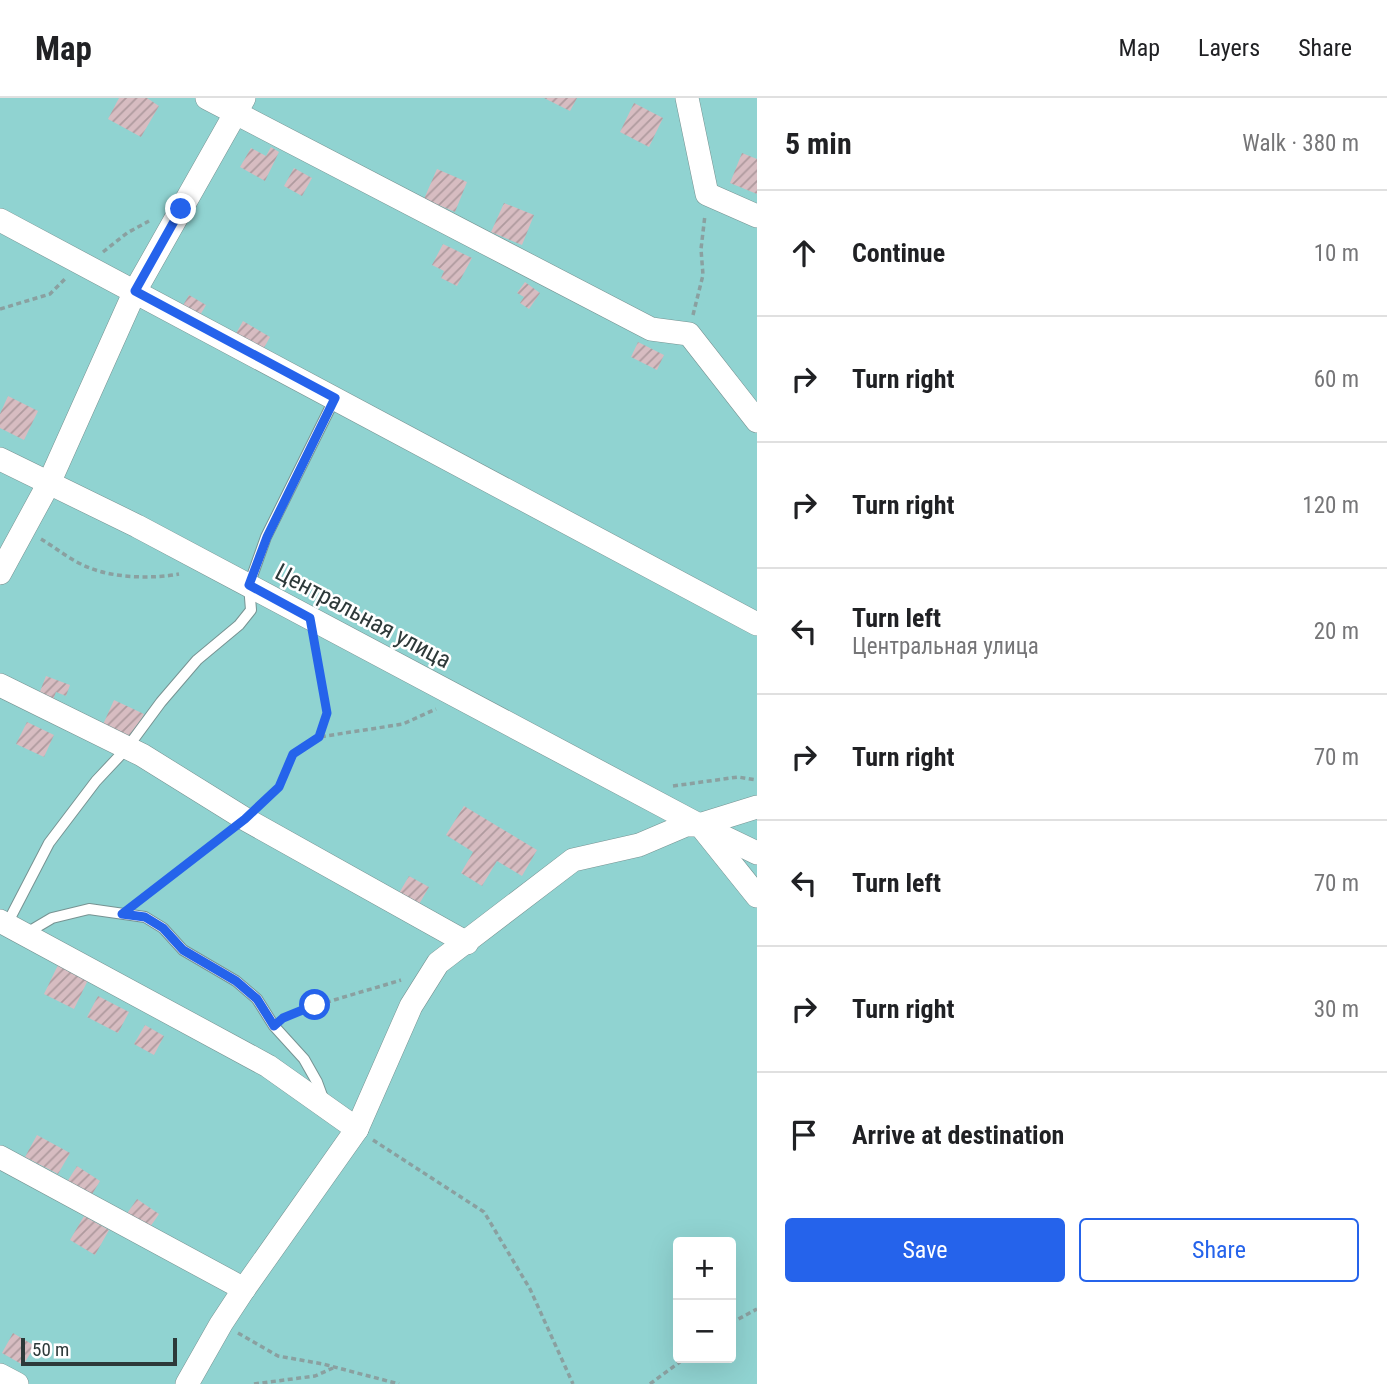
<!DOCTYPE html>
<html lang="en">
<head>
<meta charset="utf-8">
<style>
  body { margin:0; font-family:"Roboto Condensed",sans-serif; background:#f2f2f2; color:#202124 }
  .controls { position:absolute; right:21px; bottom:21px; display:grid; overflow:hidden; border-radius:7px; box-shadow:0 7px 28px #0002 }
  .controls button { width:63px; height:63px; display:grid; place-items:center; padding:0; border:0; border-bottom:2px solid #e0e0e0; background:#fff; color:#202124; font:35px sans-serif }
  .scale { position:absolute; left:21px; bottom:18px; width:156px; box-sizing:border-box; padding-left:7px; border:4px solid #2d3939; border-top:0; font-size:19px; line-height:24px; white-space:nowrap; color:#2d3939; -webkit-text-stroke:5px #fff; paint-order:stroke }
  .stop { position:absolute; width:21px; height:21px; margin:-16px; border:5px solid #2563eb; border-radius:50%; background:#fff }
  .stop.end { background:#2563eb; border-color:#fff; box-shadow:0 2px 7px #0008 }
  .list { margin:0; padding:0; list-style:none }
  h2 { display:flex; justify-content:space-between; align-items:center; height:91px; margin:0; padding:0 28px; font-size:30px }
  h2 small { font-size:23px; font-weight:400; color:#757577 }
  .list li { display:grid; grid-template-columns:46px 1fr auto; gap:21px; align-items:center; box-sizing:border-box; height:126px; padding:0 28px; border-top:2px solid #e0e0e0 }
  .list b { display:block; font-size:26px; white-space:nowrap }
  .list p { margin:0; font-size:23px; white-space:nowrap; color:#757577 }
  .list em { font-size:23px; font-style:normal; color:#757577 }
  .actions { display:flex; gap:14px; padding:21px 28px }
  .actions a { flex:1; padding:16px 0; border:2px solid #2563eb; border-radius:7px; text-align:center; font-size:24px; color:#2563eb }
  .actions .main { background:#2563eb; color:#fff }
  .icon { flex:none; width:38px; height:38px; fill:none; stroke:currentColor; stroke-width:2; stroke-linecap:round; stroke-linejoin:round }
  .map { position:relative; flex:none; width:757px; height:1286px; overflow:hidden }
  header { display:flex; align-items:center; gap:42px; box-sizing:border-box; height:98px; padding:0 35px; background:#fff; border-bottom:2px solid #e0e0e0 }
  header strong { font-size:33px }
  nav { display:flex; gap:38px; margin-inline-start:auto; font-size:24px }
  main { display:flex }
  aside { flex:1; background:#fff }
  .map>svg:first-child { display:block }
</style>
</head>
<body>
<header>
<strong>Map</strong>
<nav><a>Map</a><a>Layers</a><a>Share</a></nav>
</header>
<main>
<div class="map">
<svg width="757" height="1286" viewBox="0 0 757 1286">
  <defs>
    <pattern id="building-hatch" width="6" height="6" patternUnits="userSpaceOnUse" patternTransform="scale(1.75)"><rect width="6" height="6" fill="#d7bcc1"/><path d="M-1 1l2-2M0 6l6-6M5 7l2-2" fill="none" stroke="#af9a9e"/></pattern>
  </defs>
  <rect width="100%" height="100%" fill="#ceeceb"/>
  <path fill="#90d3d1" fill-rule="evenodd" d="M0,0H757V1286H0ZM678,1144H731V1260H678Z"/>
  <g fill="url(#building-hatch)">
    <polygon points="119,0 147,0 159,8 141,39 108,21"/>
    <polygon points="544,0 577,0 570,13"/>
    <polygon points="634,5 663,20 649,49 620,34"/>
    <polygon points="271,49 279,54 265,83 240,69 251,50 266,58"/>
    <polygon points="742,55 757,61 757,96 730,85"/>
    <polygon points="294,70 312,80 302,98 284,88"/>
    <polygon points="437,71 467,84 455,114 424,101"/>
    <polygon points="504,105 534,117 522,147 491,134"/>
    <polygon points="443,146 472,160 457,188 441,180 444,173 432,167"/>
    <polygon points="525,184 540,195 529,211 520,205 524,199 517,195"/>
    <polygon points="189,197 206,207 199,219 182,209"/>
    <polygon points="243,223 270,239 260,257 233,241"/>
    <polygon points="638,244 664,257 657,272 631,259"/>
    <polygon points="8,298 38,313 24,342 0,330 0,316"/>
    <polygon points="46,578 70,587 66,598 56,594 53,602 39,596"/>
    <polygon points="114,602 144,616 130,645 101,631"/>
    <polygon points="27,624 54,637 44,659 16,646"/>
    <polygon points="464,708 537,752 522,778 497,763 482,788 461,775 473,754 446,737"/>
    <polygon points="409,778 429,789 418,808 398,797"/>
    <polygon points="58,867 88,882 74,911 44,896"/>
    <polygon points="98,898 129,914 118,935 87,919"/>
    <polygon points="145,927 164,938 154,957 134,946"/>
    <polygon points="37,1037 70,1055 58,1076 25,1059"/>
    <polygon points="77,1068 100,1083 91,1098 67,1084"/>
    <polygon points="137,1101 159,1116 148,1132 126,1117"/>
    <polygon points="84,1118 109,1132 95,1157 70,1142"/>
    <polygon points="13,1235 35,1248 23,1267 2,1255"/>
  </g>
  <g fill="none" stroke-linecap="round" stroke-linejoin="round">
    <defs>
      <g id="lane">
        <polyline points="7,826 49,745 96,683 127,650 161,604 197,562 239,527 251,512 249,487 266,439 335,300"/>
        <polyline points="25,836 52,820 89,811 145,819 163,830 183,852 236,883 257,901 274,928 304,961 317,984 324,1003"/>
      </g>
      <g id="street">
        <polyline points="207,0 651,231 689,236 757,323"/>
        <polyline points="687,0 707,96 757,118"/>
        <polyline points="0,122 757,526"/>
        <polyline points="0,361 137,428 699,727 757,755"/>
        <polyline points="0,475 49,385 135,193 244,0"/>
        <polyline points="0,587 142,657 245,721 467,845"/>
        <polyline points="704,732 757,798"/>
        <polyline points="0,823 268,968 357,1031"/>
        <polyline points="0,1059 244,1191"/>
        <polyline points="0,1277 17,1286"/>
        <polyline points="187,1286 221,1226 244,1191 357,1031 411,908 438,865 573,762 639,747 686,727 699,727 757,709"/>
      </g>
    </defs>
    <use href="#lane" stroke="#779392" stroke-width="12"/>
    <use href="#street" stroke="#779392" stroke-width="24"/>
    <g stroke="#8aa0a0" stroke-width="3.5" stroke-dasharray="5 3.5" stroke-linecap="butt">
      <polyline points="103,154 127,135 149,123"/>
      <polyline points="0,211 50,196 66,180"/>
      <polyline points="693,217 703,177 701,151 705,117"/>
      <path d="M41,441C56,450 73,464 90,470C115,480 152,481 179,476"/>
      <polyline points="315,546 327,615 319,639"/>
      <polyline points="673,688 738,679 757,682"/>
      <polyline points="261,706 279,689 293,656 319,639 403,626 436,611"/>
      <polyline points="138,803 226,735"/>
      <path d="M286,919C322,904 363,894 401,882"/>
      <polyline points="373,1042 484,1114 530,1191 573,1286"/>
      <polyline points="731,1225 757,1211"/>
      <polyline points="238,1235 278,1258 323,1266 399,1286"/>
      <polyline points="254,1286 315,1278 333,1270"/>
      <polyline points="650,1286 685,1260"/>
    </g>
    <use href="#lane" stroke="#fff" stroke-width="10"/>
    <use href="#street" stroke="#fff" stroke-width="23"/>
  </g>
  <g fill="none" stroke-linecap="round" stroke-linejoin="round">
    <polyline stroke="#2563eb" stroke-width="9" points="181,111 135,193 335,300 267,439 249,487 310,520 327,615 319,639 293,656 279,689 245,721 122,816 145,819 163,830 183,852 236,883 257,901 274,928 283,920 315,907"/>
  </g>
  <g text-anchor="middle" stroke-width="5" stroke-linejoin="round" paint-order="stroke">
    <g font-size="24" fill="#2d3939" stroke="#fff">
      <text transform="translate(363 518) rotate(28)" y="8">Центральная улица</text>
    </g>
  </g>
</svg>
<div class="controls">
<button>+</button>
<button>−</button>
</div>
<div class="scale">50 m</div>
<div class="stop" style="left:315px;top:907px"></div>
<div class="stop end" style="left:181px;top:111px"></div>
</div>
<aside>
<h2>5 min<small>Walk · 380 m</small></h2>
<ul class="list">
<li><svg class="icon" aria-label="ahead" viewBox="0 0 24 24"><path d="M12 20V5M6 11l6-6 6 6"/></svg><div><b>Continue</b></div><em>10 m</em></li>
<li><svg class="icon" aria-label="right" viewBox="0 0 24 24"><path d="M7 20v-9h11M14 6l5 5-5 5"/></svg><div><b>Turn right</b></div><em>60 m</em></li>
<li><svg class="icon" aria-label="right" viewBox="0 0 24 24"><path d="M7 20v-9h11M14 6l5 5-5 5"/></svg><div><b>Turn right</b></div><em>120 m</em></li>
<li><svg class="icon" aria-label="left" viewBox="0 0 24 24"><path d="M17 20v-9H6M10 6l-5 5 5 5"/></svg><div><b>Turn left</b><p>Центральная улица</p></div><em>20 m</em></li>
<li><svg class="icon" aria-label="right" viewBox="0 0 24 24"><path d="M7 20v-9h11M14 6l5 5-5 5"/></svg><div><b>Turn right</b></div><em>70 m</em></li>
<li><svg class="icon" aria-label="left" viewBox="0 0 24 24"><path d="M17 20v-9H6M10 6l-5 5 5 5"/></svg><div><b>Turn left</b></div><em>70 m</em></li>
<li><svg class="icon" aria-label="right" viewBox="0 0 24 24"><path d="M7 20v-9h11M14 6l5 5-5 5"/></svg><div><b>Turn right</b></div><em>30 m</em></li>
<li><svg class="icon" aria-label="arrive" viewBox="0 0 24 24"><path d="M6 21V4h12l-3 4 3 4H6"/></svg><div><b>Arrive at destination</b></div></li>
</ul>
<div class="actions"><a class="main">Save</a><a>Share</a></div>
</aside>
</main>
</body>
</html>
